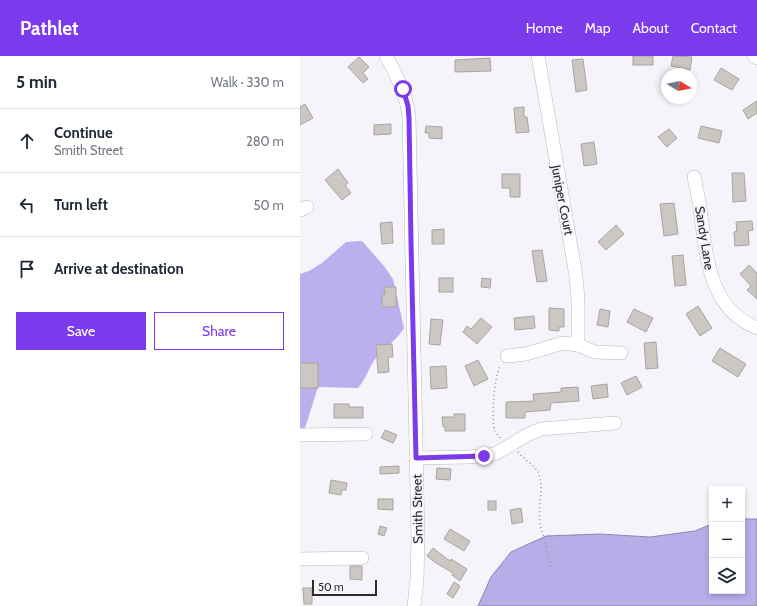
<!DOCTYPE html>
<html lang="en">
<head>
<meta charset="utf-8">
<style>
  body { margin:0; font-family:Cabin,sans-serif; background:#f2f2f3; color:#1f2937 }
  .controls { position:absolute; right:12px; bottom:12px; display:grid; overflow:hidden; border-radius:0px; box-shadow:0 2px 6px #0003 }
  .controls button { width:36px; height:36px; display:grid; place-items:center; padding:0; border:0; border-bottom:1px solid #e0e1e3; background:#fff; color:#1f2937; font:20px sans-serif }
  .compass { position:absolute; left:361px; top:12px; width:36px; height:36px; border-radius:50%; background:#fff; box-shadow:0 2px 6px #0003; rotate:100deg }
  .scale { position:absolute; left:12px; bottom:10px; width:65px; box-sizing:border-box; padding-left:4px; border:2px solid #2b2b2d; border-top:0; font-size:11px; line-height:14px; white-space:nowrap; color:#2b2b2d; -webkit-text-stroke:3px #f5f4fa; paint-order:stroke }
  .stop { position:absolute; width:12px; height:12px; margin:-9px; border:3px solid #7c3aed; border-radius:50%; background:#fff }
  .stop.end { background:#7c3aed; border-color:#fff; box-shadow:0 1px 4px #0008 }
  .list { margin:0; padding:0; list-style:none }
  h2 { display:flex; justify-content:space-between; align-items:center; height:52px; margin:0; padding:0 16px; font-size:17px }
  h2 small { font-size:13px; font-weight:400; color:#747a83 }
  .list li { display:grid; grid-template-columns:26px 1fr auto; gap:12px; align-items:center; box-sizing:border-box; height:64px; padding:0 16px; border-top:1px solid #e0e1e3 }
  .list b { display:block; font-size:15px; white-space:nowrap }
  .list p { margin:0; font-size:13px; white-space:nowrap; color:#747a83 }
  .list em { font-size:13px; font-style:normal; color:#747a83 }
  .actions { display:flex; gap:8px; padding:12px 16px }
  .actions a { flex:1; padding:9px 0; border:1px solid #7c3aed; border-radius:0px; text-align:center; font-size:14px; color:#7c3aed }
  .actions .main { background:#7c3aed; color:#fff }
  .icon { flex:none; width:22px; height:22px; fill:none; stroke:currentColor; stroke-width:2; stroke-linecap:round; stroke-linejoin:round }
  .map { position:relative; flex:none; width:457px; height:550px; overflow:hidden }
  header { display:flex; align-items:center; gap:24px; box-sizing:border-box; height:56px; padding:0 20px; background:#7c3aed; color:#fff }
  header strong { font-size:19px }
  nav { display:flex; gap:22px; margin-inline-start:auto; font-size:14px }
  main { display:flex }
  aside { flex:1; background:#fff }
  .map>svg:first-child { display:block }
</style>
</head>
<body>
<header>
<strong>Pathlet</strong>
<nav><a>Home</a><a>Map</a><a>About</a><a>Contact</a></nav>
</header>
<main>
<aside>
<h2>5 min<small>Walk · 330 m</small></h2>
<ul class="list">
<li><svg class="icon" aria-label="ahead" viewBox="0 0 24 24"><path d="M12 20V5M6 11l6-6 6 6"/></svg><div><b>Continue</b><p>Smith Street</p></div><em>280 m</em></li>
<li><svg class="icon" aria-label="left" viewBox="0 0 24 24"><path d="M17 20v-9H6M10 6l-5 5 5 5"/></svg><div><b>Turn left</b></div><em>50 m</em></li>
<li><svg class="icon" aria-label="arrive" viewBox="0 0 24 24"><path d="M6 21V4h12l-3 4 3 4H6"/></svg><div><b>Arrive at destination</b></div></li>
</ul>
<div class="actions"><a class="main">Save</a><a>Share</a></div>
</aside>
<div class="map">
<svg width="457" height="550" viewBox="0 0 457 550">
  <rect width="100%" height="100%" fill="#f5f4fa"/>
  <path fill="#bcafee" d="M62,185L84,210L93,223L104,272C97,284 85,291 76,302C69,311 66,323 58,332L18,331L5,372L0,373V218L9,215L22,207L46,186Z"/>
  <polygon fill="#b8ace9" stroke="#8e85b1" points="442,463 457,463 457,550 178,550 191,521 211,496 246,480 300,478 350,481 395,475 412,468 412,535 442,535"/>
  <g fill="#ccc7c3" stroke="#a9a4a0">
    <rect x="333" y="0" width="20" height="9"/>
    <polygon points="373,0 392,1 390,14 371,10"/>
    <polygon points="59,1 69,11 63,17 68,23 63,27 48,11"/>
    <polygon points="190,2 191,15 155,16 155,4"/>
    <polygon points="283,3 287,34 276,36 272,4"/>
    <polygon points="421,12 439,23 432,34 414,24"/>
    <polygon points="457,45 457,57 448,63 443,54"/>
    <polygon points="5,48 13,62 0,69 0,51"/>
    <polygon points="224,51 224,61 227,61 229,76 216,77 214,52"/>
    <polygon points="91,68 91,78 74,79 74,69"/>
    <polygon points="126,70 142,71 142,83 129,82 129,77 125,77"/>
    <polygon points="401,70 422,75 419,87 398,82"/>
    <polygon points="369,73 377,82 367,91 358,81"/>
    <polygon points="294,86 297,108 284,110 281,88"/>
    <polygon points="38,113 48,127 45,129 51,137 42,144 25,124"/>
    <polygon points="432,117 444,117 446,145 433,146"/>
    <polygon points="202,118 220,118 220,141 210,141 210,132 202,132"/>
    <polygon points="374,147 378,178 364,180 360,148"/>
    <polygon points="452,165 453,174 448,175 449,189 435,190 434,176 437,175 436,166"/>
    <polygon points="92,166 93,187 82,188 80,167"/>
    <polygon points="316,169 324,178 306,194 298,186"/>
    <polygon points="144,173 144,188 132,188 132,174"/>
    <polygon points="242,194 247,225 237,226 232,195"/>
    <polygon points="383,199 386,229 375,230 372,200"/>
    <polygon points="449,209 457,217 457,243 447,234 451,230 440,218"/>
    <rect x="139" y="222" width="14" height="14"/>
    <polygon points="182,222 191,223 190,232 181,231"/>
    <polygon points="84,231 96,231 96,251 82,251 82,239 85,238"/>
    <polygon points="398,250 412,272 400,280 386,258"/>
    <polygon points="249,252 264,253 264,271 259,271 259,275 249,274"/>
    <polygon points="300,253 310,255 308,271 297,269"/>
    <polygon points="334,253 353,262 346,276 327,266"/>
    <polygon points="234,260 235,272 215,274 214,262"/>
    <polygon points="181,262 192,271 177,288 163,276 167,270 171,273"/>
    <polygon points="131,263 143,264 140,289 129,288"/>
    <polygon points="356,286 358,312 346,313 344,287"/>
    <polygon points="92,288 93,301 88,301 89,316 78,317 76,289"/>
    <polygon points="420,292 446,308 438,321 412,305"/>
    <polygon points="178,304 188,323 174,330 165,310"/>
    <rect x="0" y="307" width="18" height="25"/>
    <polygon points="146,310 147,332 131,333 130,311"/>
    <polygon points="336,320 342,331 327,339 321,327"/>
    <polygon points="307,328 308,341 293,343 291,330"/>
    <polygon points="278,331 279,345 251,347 250,354 225,356 225,362 206,362 206,346 234,345 233,338 261,336 261,332"/>
    <polygon points="34,348 49,348 49,351 63,351 63,362 34,362"/>
    <polygon points="154,358 165,358 165,375 145,375 145,371 143,371 142,361 154,361"/>
    <polygon points="85,374 97,379 93,387 81,382"/>
    <polygon points="99,410 99,417 80,418 80,411"/>
    <polygon points="137,412 151,413 150,424 136,423"/>
    <polygon points="31,424 47,427 46,434 42,434 41,439 29,437"/>
    <polygon points="78,443 93,443 93,454 78,453"/>
    <rect x="188" y="445" width="8" height="9"/>
    <polygon points="221,452 223,466 212,468 210,454"/>
    <polygon points="80,470 87,472 84,480 78,478"/>
    <polygon points="150,473 170,485 164,495 144,483"/>
    <polygon points="133,492 150,505 151,503 167,513 160,525 152,519 153,517 136,507 127,500"/>
    <polygon points="50,510 62,510 62,524 50,523"/>
    <polygon points="154,526 160,530 153,542 147,538"/>
    <polygon points="3,532 12,532 12,548 4,548"/>
  </g>
  <g fill="none" stroke-linecap="round" stroke-linejoin="round">
    <defs>
      <g id="minor">
        <path d="M86,0C97,20 107,39 109,62L118,482L117,523L114,550"/>
        <polyline points="238,0 276,220 278,243 278,289"/>
        <polyline points="454,0 457,2"/>
        <path d="M394,121C397,134 400,147 401,161C407,204 410,253 457,272"/>
        <polyline points="0,154 7,151"/>
        <polyline points="207,300 226,298 263,287 278,289 295,296 321,297"/>
        <polyline points="0,379 66,378"/>
        <polyline points="116,402 168,401 190,399 197,397 227,379 241,373 315,367"/>
        <polyline points="0,503 62,502"/>
      </g>
    </defs>
    <use href="#minor" stroke="#bab9bf" stroke-width="14"/>
    <g stroke="#949498" stroke-width="1.5" stroke-dasharray="1 3" stroke-linecap="butt">
      <path d="M200,382C198,380 196,377 195,375C191,364 194,318 201,309"/>
      <path d="M218,396C223,403 234,409 238,416C246,433 234,458 243,478L252,516"/>
    </g>
    <use href="#minor" stroke="#fff" stroke-width="13"/>
  </g>
  <g fill="none" stroke-linecap="round" stroke-linejoin="round">
    <polyline stroke="#7c3aed" stroke-width="5" points="103,33 108,50 109,62 111,186 116,402 184,400"/>
  </g>
  <g text-anchor="middle" stroke-width="3.5" stroke-linejoin="round" paint-order="stroke">
    <g font-size="13" fill="#2b2b2d" stroke="#f5f4fa">
      <text transform="translate(263 144) rotate(79)" y="5">Juniper Court</text>
      <text transform="translate(405 182) rotate(81)" y="5">Sandy Lane</text>
      <text transform="translate(117 453) rotate(-91)" y="5">Smith Street</text>
    </g>
  </g>
</svg>
<div class="controls">
<button>+</button>
<button>−</button>
<button><svg class="icon" aria-label="layers" viewBox="0 0 24 24"><path d="M12 4l9 5-9 5-9-5zM3 14l9 5 9-5"/></svg></button>
</div>
<svg class="compass" viewBox="-18 -18 36 36"><path d="M0-13l5 13h-10z" fill="#e53935"/><path d="M0 13l5-13h-10z" fill="#747a83"/></svg>
<div class="scale">50 m</div>
<div class="stop" style="left:103px;top:33px"></div>
<div class="stop end" style="left:184px;top:400px"></div>
</div>
</main>
</body>
</html>
